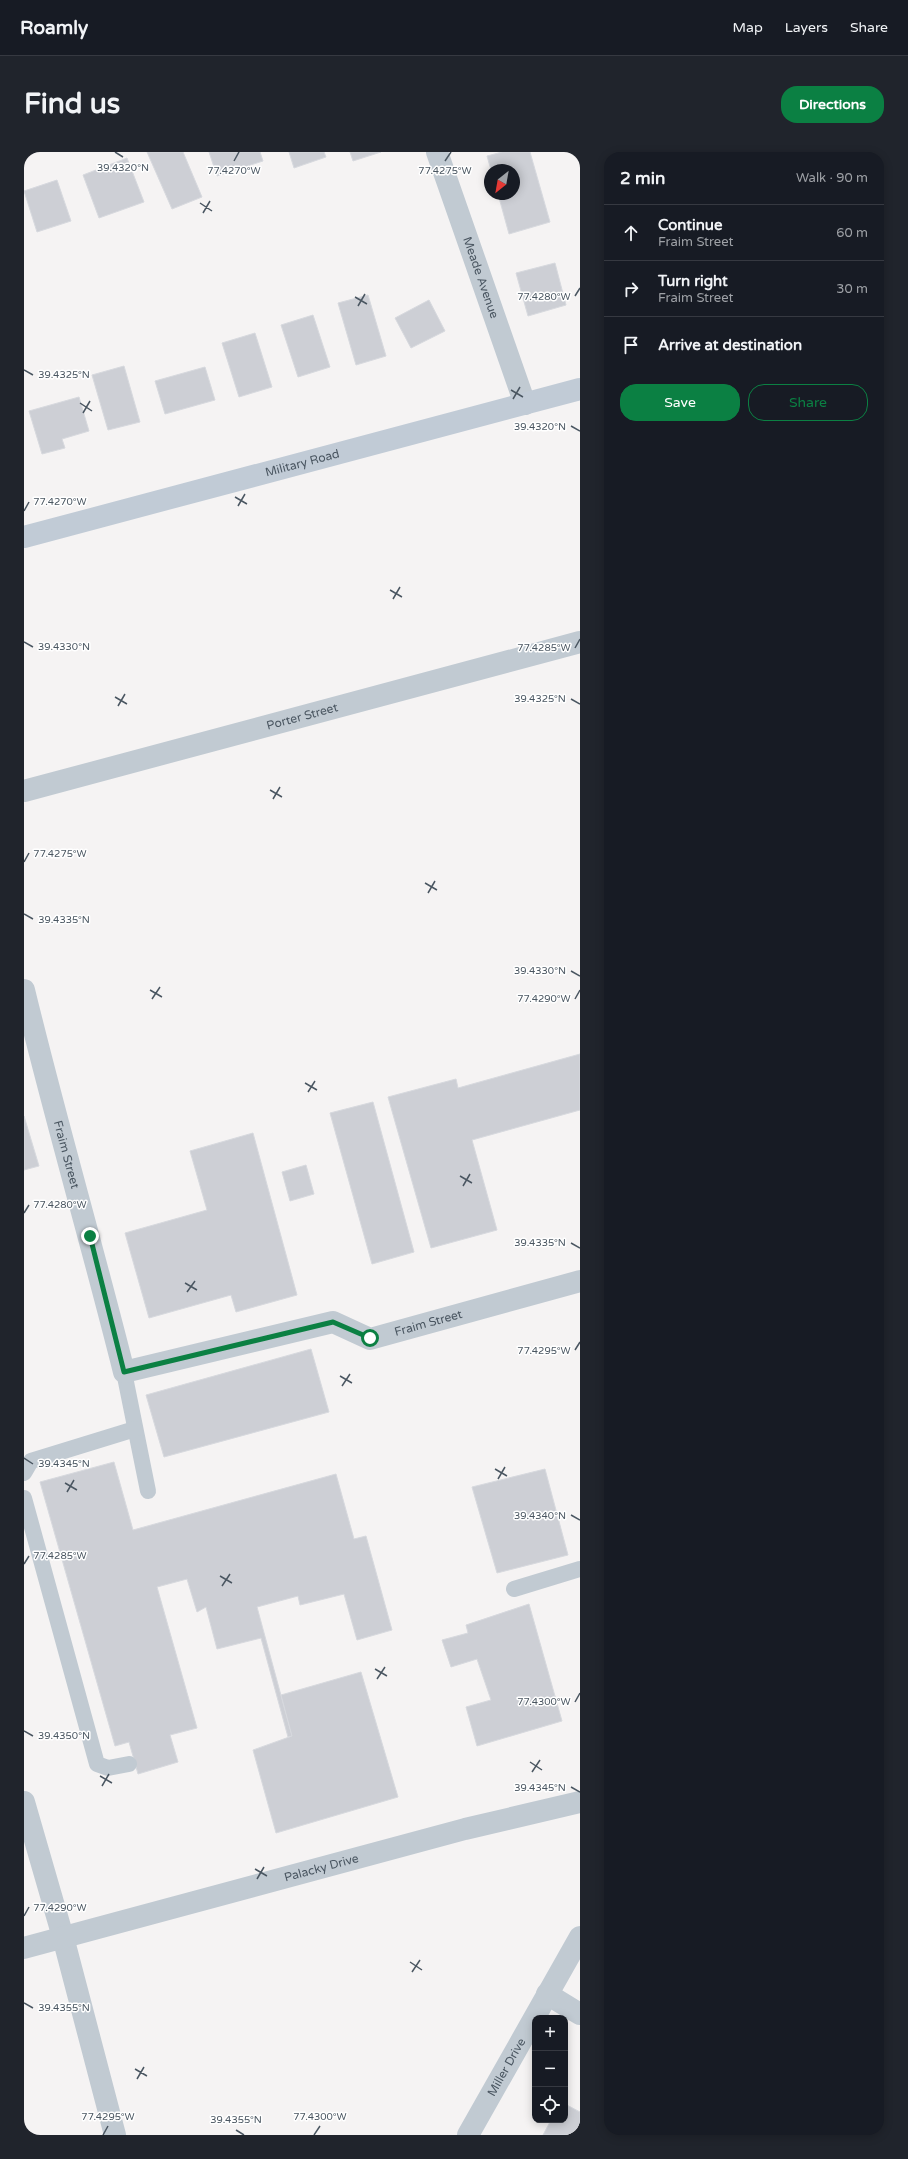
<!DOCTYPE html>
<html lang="en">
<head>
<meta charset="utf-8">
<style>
  body { margin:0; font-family:"Varela Round",sans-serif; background:#20242c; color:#f1f3f6 }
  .controls { position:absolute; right:12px; bottom:12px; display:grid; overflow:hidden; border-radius:8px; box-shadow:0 2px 10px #0003 }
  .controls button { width:36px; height:36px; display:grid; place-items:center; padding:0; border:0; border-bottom:1px solid #363941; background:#171b24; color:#f1f3f6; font:20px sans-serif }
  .compass { position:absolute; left:460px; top:12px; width:36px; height:36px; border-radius:50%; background:#171b24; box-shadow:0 2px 10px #0003; rotate:211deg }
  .stop { position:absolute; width:12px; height:12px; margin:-9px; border:3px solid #0b8043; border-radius:50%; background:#fff }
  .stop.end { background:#0b8043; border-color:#fff; box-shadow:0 1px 4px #0008 }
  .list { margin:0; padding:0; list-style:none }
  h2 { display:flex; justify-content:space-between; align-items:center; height:52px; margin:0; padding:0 16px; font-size:17px }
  h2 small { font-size:13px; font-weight:400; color:#9ea1a6 }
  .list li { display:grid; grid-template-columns:26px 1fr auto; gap:12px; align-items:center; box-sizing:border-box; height:56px; padding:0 16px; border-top:1px solid #363941 }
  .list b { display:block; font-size:15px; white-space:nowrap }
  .list p { margin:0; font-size:13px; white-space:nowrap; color:#9ea1a6 }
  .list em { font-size:13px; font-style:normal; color:#9ea1a6 }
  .actions { display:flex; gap:8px; padding:12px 16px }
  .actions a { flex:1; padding:9px 0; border:1px solid #0b8043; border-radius:16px; text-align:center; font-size:14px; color:#0b8043 }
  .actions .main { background:#0b8043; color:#fff }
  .icon { flex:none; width:22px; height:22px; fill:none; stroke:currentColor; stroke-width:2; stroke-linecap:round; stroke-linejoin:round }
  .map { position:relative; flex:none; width:556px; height:1983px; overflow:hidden; border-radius:16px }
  header { display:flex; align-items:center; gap:24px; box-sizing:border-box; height:56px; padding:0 20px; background:#171b24; border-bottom:1px solid #363941 }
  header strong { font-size:19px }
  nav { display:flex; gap:22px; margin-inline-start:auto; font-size:14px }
  .intro { display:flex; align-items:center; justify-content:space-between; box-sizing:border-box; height:96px; padding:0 24px }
  h1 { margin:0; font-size:28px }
  .button { padding:10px 18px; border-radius:16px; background:#0b8043; color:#fff; font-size:14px; font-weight:700 }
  main { display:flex; gap:24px; padding:0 24px }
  aside { flex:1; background:#171b24; border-radius:16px; box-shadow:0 2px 10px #0003 }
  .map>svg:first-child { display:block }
</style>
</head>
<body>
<header>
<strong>Roamly</strong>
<nav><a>Map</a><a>Layers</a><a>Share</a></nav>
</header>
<div class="intro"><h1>Find us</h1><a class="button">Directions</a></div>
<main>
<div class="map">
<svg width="556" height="1983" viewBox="0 0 556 1983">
  <rect width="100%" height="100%" fill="#f5f3f3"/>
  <g fill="#cdcfd5" stroke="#d7d9de">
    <polygon points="123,0 159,0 178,45 148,57"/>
    <polygon points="185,0 236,0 239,9 193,24"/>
    <polygon points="265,0 300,0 302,5 270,16"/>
    <polygon points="326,0 357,0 329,9"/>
    <polygon points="478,0 506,0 526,70 485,82 474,42 490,42 490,18 467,18 463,4"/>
    <polygon points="103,6 120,50 75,66 59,23"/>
    <polygon points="33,28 47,69 13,80 0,39"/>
    <polygon points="531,111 542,153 504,164 492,121"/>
    <polygon points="344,143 362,204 332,213 314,151"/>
    <polygon points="405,148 421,179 387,196 371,166"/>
    <polygon points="289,163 306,215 274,225 257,173"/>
    <polygon points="231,181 248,235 215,245 198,191"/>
    <polygon points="100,214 116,270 84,278 68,223"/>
    <polygon points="181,215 191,248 141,262 131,229"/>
    <polygon points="55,245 65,279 38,287 41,296 18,302 5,259"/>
    <polygon points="556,902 556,958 448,988 473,1078 407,1096 364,945 432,927 434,936"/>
    <polygon points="349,950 390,1100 348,1112 306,961"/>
    <polygon points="0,964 15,1014 0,1018"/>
    <polygon points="229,981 273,1143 212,1160 207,1143 125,1166 101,1081 183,1058 166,999"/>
    <polygon points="282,1013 290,1042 266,1049 258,1020"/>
    <polygon points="287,1197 305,1260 140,1305 122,1243"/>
    <polygon points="90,1310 109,1378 312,1322 330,1387 342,1384 368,1478 333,1488 320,1442 276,1453 274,1444 233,1455 268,1584 264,1585 237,1486 193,1497 182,1455 173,1460 163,1427 133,1435 173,1576 146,1583 154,1610 114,1622 105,1590 91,1594 16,1330"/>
    <polygon points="521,1317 544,1403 473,1421 448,1335"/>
    <polygon points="505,1452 538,1569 453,1594 442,1555 467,1548 453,1507 427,1515 418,1488 444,1481 442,1473"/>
    <polygon points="337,1520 374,1645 252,1681 229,1598 268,1584 257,1543"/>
    <polygon points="541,1952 556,1960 556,1983 519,1983 527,1968 541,1968"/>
  </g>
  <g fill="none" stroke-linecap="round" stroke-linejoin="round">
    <g stroke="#c1cad2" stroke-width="16">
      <polyline points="100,1220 124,1339"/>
      <polyline points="0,1321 7,1309 111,1277"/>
      <polyline points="0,1346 73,1612 84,1616 105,1612"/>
      <polyline points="490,1437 556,1417"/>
    </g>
    <g stroke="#c1cad2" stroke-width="22">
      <path id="s1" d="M413,0L501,252"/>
      <path id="s2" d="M0,639L556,490"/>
      <path id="s3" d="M0,838C31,966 68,1092 100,1220L309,1170L346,1187L556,1129"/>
      <polyline points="0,1650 39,1785 91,1983"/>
      <path id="s4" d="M0,1796L441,1677L556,1650"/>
      <polyline points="523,1842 556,1862"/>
      <path id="s5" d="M444,1983L556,1785"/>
    </g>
    <path stroke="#c1cbd6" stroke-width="22" id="s6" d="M0,385L556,237"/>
  </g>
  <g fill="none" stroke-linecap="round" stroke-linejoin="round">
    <polyline stroke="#0b8043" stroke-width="5" points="66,1084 100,1220 309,1170 346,1186"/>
  </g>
  <path fill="none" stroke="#4a5661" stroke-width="1.5" d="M91,0L99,5M210,9L215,0M421,9L427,0M176,51L188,59M179,61L186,49M551,144L556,136M331,145L343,152M334,154L341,142M0,218L9,223M487,238L499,245M489,247L496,235M56,251L68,259M59,261L66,249M547,274L556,279M211,345L223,352M214,354L221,342M0,359L5,350M366,438L378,445M369,447L376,435M0,490L9,495M551,496L556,487M91,545L103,552M547,547L556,552M94,554L101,542M246,638L258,645M249,647L256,635M0,710L5,701M401,731L413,738M404,741L411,729M0,762L9,767M547,819L556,824M126,838L138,845M128,847L136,835M551,847L556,838M281,931L293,938M284,940L291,929M436,1024L448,1031M439,1034L446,1022M0,1061L5,1053M547,1091L556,1096M161,1131L173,1138M163,1140L171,1129M551,1198L556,1190M316,1224L328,1231M318,1234L326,1222M0,1306L9,1312M471,1317L483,1324M474,1327L481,1315M41,1331L53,1338M43,1340L50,1328M547,1363L556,1368M0,1412L5,1404M196,1424L208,1431M198,1434L206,1422M351,1517L363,1524M353,1527L361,1515M551,1550L556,1541M0,1579L9,1584M506,1610L518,1618M508,1620L516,1608M76,1624L88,1631M78,1634L85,1622M547,1635L556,1640M231,1717L243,1724M233,1727L240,1715M0,1764L5,1755M386,1810L398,1818M388,1820L396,1808M0,1851L9,1856M111,1917L123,1924M113,1927L120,1915M212,1978L220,1983M79,1983L84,1974M290,1983L296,1974"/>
  <g text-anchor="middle" stroke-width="3" stroke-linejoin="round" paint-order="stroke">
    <g font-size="12" fill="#4a5661" stroke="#fff">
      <text dy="4" stroke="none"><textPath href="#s1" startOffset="133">Meade Avenue</textPath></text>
      <text dy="4" stroke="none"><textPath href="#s6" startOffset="288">Military Road</textPath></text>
      <text dy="4" stroke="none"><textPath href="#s2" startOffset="288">Porter Street</textPath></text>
      <text dy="4" stroke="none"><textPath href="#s3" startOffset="170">Fraim Street</textPath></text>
      <text dy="4" stroke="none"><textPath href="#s3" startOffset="711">Fraim Street</textPath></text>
      <text dy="4" stroke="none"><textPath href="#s4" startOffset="308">Palacky Drive</textPath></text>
      <text dy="4" stroke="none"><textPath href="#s5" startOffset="78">Miller Drive</textPath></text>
    </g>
  </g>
  <g font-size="10" text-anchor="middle" fill="#4a5661" stroke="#fff" stroke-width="3" stroke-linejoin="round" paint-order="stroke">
    <text x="99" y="19">39.4320°N</text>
    <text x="210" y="22">77.4270°W</text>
    <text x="421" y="22">77.4275°W</text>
    <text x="520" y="148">77.4280°W</text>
    <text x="40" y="226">39.4325°N</text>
    <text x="516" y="278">39.4320°N</text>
    <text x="36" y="353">77.4270°W</text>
    <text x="40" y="498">39.4330°N</text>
    <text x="520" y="499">77.4285°W</text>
    <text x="516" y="550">39.4325°N</text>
    <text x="36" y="705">77.4275°W</text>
    <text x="40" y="771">39.4335°N</text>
    <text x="516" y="822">39.4330°N</text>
    <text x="520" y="850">77.4290°W</text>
    <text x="36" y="1056">77.4280°W</text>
    <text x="516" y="1094">39.4335°N</text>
    <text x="520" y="1202">77.4295°W</text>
    <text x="40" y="1315">39.4345°N</text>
    <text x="516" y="1367">39.4340°N</text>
    <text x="36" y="1407">77.4285°W</text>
    <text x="520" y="1553">77.4300°W</text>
    <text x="40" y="1587">39.4350°N</text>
    <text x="516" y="1639">39.4345°N</text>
    <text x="36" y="1759">77.4290°W</text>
    <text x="40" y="1859">39.4355°N</text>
    <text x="84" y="1968">77.4295°W</text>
    <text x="296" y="1968">77.4300°W</text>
    <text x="212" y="1971">39.4355°N</text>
  </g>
</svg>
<div class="controls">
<button>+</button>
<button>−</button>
<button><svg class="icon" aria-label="locate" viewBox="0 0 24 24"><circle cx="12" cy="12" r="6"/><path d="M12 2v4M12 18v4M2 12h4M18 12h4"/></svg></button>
</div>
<svg class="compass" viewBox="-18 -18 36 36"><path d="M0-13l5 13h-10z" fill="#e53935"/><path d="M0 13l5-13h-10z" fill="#9ea1a6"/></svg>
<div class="stop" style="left:346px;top:1186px"></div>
<div class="stop end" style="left:66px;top:1084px"></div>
</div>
<aside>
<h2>2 min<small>Walk · 90 m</small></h2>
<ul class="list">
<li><svg class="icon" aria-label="ahead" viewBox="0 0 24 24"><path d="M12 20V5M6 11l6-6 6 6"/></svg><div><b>Continue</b><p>Fraim Street</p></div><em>60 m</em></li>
<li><svg class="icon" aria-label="right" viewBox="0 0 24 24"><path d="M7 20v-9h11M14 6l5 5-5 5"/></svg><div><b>Turn right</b><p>Fraim Street</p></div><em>30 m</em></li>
<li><svg class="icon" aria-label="arrive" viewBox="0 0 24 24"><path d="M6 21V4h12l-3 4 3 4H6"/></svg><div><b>Arrive at destination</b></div></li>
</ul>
<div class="actions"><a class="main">Save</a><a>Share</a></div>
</aside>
</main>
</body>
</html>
